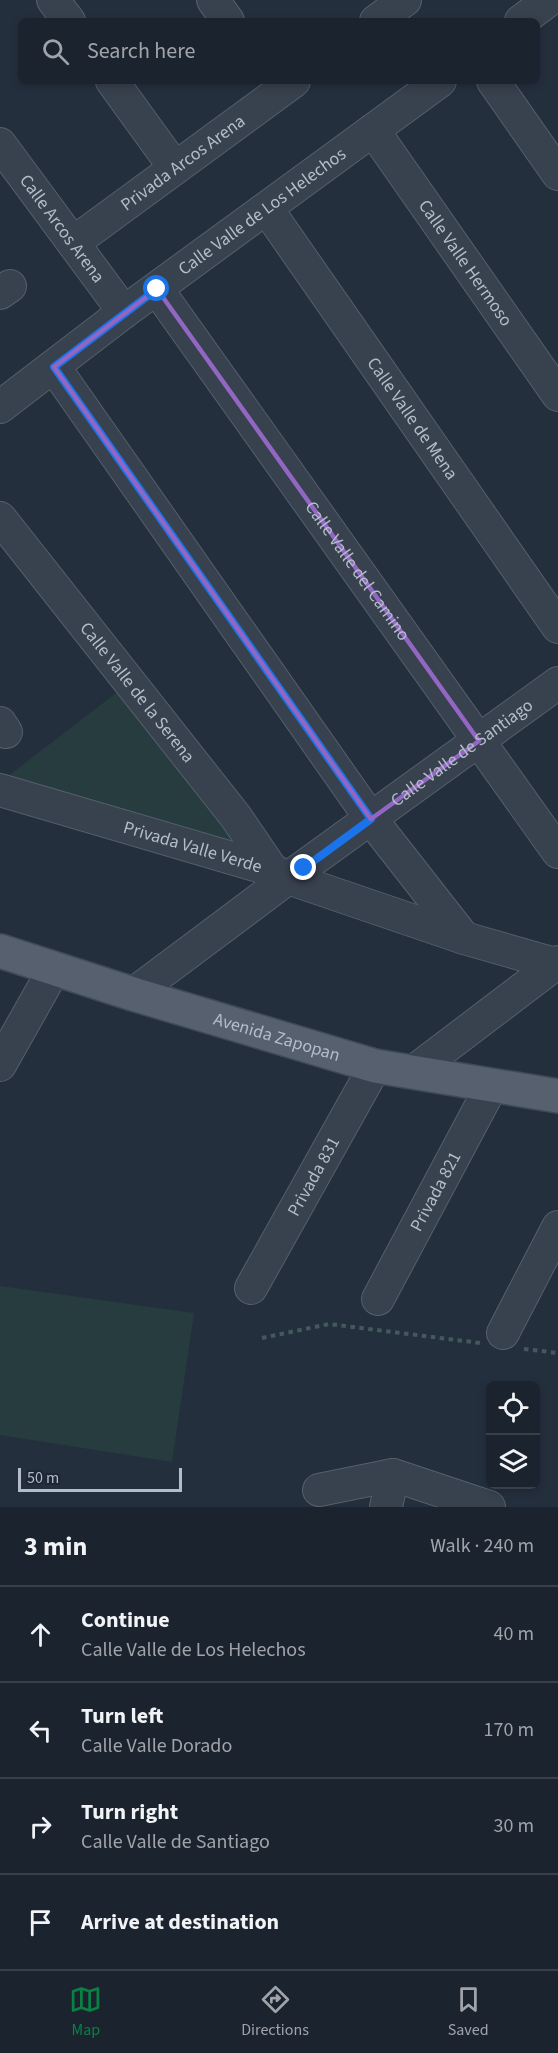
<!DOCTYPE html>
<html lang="en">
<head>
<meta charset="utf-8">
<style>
  body { margin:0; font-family:"Source Sans 3",sans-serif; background:#282f3a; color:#f1f3f6 }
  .controls { position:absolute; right:18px; bottom:18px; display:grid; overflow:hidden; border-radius:9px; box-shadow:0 3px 9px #0003 }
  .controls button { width:54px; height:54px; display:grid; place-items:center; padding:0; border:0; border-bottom:2px solid #39404a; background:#1b232e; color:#f1f3f6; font:30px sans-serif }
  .scale { position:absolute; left:18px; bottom:15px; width:164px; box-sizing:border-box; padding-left:6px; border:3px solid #b4bcc9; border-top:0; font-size:16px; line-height:21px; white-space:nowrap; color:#b4bcc9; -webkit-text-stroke:4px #1d2633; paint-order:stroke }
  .stop { position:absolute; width:18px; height:18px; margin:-14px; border:4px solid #1a73e8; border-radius:50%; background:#fff }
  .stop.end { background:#1a73e8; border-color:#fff; box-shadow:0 2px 6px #0008 }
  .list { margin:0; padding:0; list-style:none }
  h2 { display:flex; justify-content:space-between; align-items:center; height:78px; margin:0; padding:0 24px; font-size:26px }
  h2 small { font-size:20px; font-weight:400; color:#a0a4aa }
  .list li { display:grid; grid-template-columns:39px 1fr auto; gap:18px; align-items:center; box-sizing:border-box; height:96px; padding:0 24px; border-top:2px solid #39404a }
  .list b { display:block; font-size:22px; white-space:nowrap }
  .list p { margin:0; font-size:20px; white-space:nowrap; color:#a0a4aa }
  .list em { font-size:20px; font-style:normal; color:#a0a4aa }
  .icon { flex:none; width:33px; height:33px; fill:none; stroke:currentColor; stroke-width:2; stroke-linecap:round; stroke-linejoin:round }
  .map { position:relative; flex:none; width:558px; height:1507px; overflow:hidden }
  .search { position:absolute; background:#1b232e; box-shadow:0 3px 9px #0003; left:18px; right:18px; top:18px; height:66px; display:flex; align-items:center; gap:15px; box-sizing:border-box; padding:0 21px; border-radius:9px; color:#a0a4aa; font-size:22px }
  .sheet { height:462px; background:#1b232e }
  nav { display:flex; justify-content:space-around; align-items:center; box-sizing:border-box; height:84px; border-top:2px solid #39404a; background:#1b232e; font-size:16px; color:#a0a4aa }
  nav a { display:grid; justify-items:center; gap:3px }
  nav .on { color:#0b8043 }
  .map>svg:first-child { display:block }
</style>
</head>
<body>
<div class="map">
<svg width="558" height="1507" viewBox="0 0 558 1507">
  <rect width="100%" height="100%" fill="#242f3e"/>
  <g fill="#263c3f">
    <polygon points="120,690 246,852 3,780"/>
    <polygon points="0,1286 194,1313 172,1462 0,1435"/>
  </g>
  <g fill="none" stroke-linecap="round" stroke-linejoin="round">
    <defs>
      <g id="minor">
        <polyline points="53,0 69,21"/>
        <polyline points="213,0 228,21"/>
        <polyline points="376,21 405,0"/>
        <polyline points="521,21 549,0"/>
        <polyline points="112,81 175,168"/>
        <polyline points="493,81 558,174"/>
        <path id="s1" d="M373,130L558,395"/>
        <path id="s2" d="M0,144L124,312"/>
        <path id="s3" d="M267,209L558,627"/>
        <path id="s4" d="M73,243L294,81"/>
        <path id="s5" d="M157,289L558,852"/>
        <polyline points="0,293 10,286"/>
        <polyline points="54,367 371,819 464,938"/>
        <path id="s6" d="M0,407L124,312L440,81"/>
        <path id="s7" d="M0,518L236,817L272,870"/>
        <polyline points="0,723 6,732"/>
        <path id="s8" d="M0,790L272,870L288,878L464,938L555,964"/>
        <path id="s9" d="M133,994L288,878L558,683"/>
        <polyline points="0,1065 54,969"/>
        <polyline points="413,1072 558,962"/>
        <path id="s10" d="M251,1288L375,1066"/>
        <path id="s11" d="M378,1299L492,1085"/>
        <polyline points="503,1333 558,1227"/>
        <polyline points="319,1490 393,1475 489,1507"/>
        <polyline points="386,1507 393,1475"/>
      </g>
      <g id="major">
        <path id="s12" d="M0,951L133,994L375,1066L558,1096"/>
      </g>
    </defs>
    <use href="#minor" stroke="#565f6c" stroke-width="34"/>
    <use href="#major" stroke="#414a57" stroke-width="36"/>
    <g stroke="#44595c" stroke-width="4" stroke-dasharray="4.5 4.5" stroke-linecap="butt">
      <polyline points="262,1338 329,1324 480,1343"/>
      <polyline points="524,1349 558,1353"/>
    </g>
    <use href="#minor" stroke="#38414e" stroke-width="32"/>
    <use href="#major" stroke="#56606e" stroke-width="33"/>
  </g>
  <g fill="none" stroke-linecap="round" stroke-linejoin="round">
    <polyline stroke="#1a73e8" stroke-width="8" points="157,289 54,367 371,819 304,868"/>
  </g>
  <path fill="none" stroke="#9266c3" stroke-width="4.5" stroke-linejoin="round" d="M157,289L479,741L371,819L54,367Z"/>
  <g text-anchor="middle" stroke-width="6" stroke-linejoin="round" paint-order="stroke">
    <g font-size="18" fill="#b4bcc9" stroke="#1d2633">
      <text dy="6" stroke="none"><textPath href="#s4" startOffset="136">Privada Arcos Arena</textPath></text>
      <text dy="6" stroke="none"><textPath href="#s6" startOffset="327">Calle Valle de Los Helechos</textPath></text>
      <text dy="6" stroke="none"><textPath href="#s2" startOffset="105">Calle Arcos Arena</textPath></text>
      <text dy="6" stroke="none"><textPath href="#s1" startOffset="162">Calle Valle Hermoso</textPath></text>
      <text dy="6" stroke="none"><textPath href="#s3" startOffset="255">Calle Valle de Mena</textPath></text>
      <text dy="6" stroke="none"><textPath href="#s5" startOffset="346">Calle Valle del Camino</textPath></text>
      <text dy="6" stroke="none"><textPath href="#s7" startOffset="222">Calle Valle de la Serena</textPath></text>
      <text dy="6" stroke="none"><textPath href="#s9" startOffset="408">Calle Valle de Santiago</textPath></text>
      <text dy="6" stroke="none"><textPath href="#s8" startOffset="201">Privada Valle Verde</textPath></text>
      <text dy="6" stroke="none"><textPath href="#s12" startOffset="290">Avenida Zapopan</textPath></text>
      <text dy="6" stroke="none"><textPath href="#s10" startOffset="128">Privada 831</textPath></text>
      <text dy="6" stroke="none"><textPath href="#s11" startOffset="122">Privada 821</textPath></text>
    </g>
  </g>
</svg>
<div class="controls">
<button><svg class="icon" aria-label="locate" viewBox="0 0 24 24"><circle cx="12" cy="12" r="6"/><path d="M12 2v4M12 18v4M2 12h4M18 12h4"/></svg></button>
<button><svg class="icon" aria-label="layers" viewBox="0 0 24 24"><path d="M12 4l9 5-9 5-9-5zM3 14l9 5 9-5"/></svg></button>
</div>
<div class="scale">50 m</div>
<div class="stop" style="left:157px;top:289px"></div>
<div class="stop end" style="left:304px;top:868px"></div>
<div class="search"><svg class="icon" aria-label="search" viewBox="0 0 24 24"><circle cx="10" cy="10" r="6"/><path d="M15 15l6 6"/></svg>Search here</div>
</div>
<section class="sheet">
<h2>3 min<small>Walk · 240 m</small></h2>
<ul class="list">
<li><svg class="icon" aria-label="ahead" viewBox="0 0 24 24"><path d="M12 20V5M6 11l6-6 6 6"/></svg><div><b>Continue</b><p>Calle Valle de Los Helechos</p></div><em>40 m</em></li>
<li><svg class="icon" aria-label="left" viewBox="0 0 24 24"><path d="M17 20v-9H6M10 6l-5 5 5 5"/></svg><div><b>Turn left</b><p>Calle Valle Dorado</p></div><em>170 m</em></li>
<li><svg class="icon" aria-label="right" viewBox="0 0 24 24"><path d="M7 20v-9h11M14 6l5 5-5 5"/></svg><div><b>Turn right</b><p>Calle Valle de Santiago</p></div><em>30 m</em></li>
<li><svg class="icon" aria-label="arrive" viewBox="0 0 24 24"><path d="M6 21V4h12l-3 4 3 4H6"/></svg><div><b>Arrive at destination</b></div></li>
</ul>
</section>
<nav>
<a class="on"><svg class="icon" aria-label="map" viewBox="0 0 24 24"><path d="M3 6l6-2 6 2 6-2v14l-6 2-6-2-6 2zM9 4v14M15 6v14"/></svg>Map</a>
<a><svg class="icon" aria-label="directions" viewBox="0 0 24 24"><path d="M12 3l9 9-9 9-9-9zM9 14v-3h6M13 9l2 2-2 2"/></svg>Directions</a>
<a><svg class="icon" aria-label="saved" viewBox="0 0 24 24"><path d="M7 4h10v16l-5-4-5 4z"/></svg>Saved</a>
</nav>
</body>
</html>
